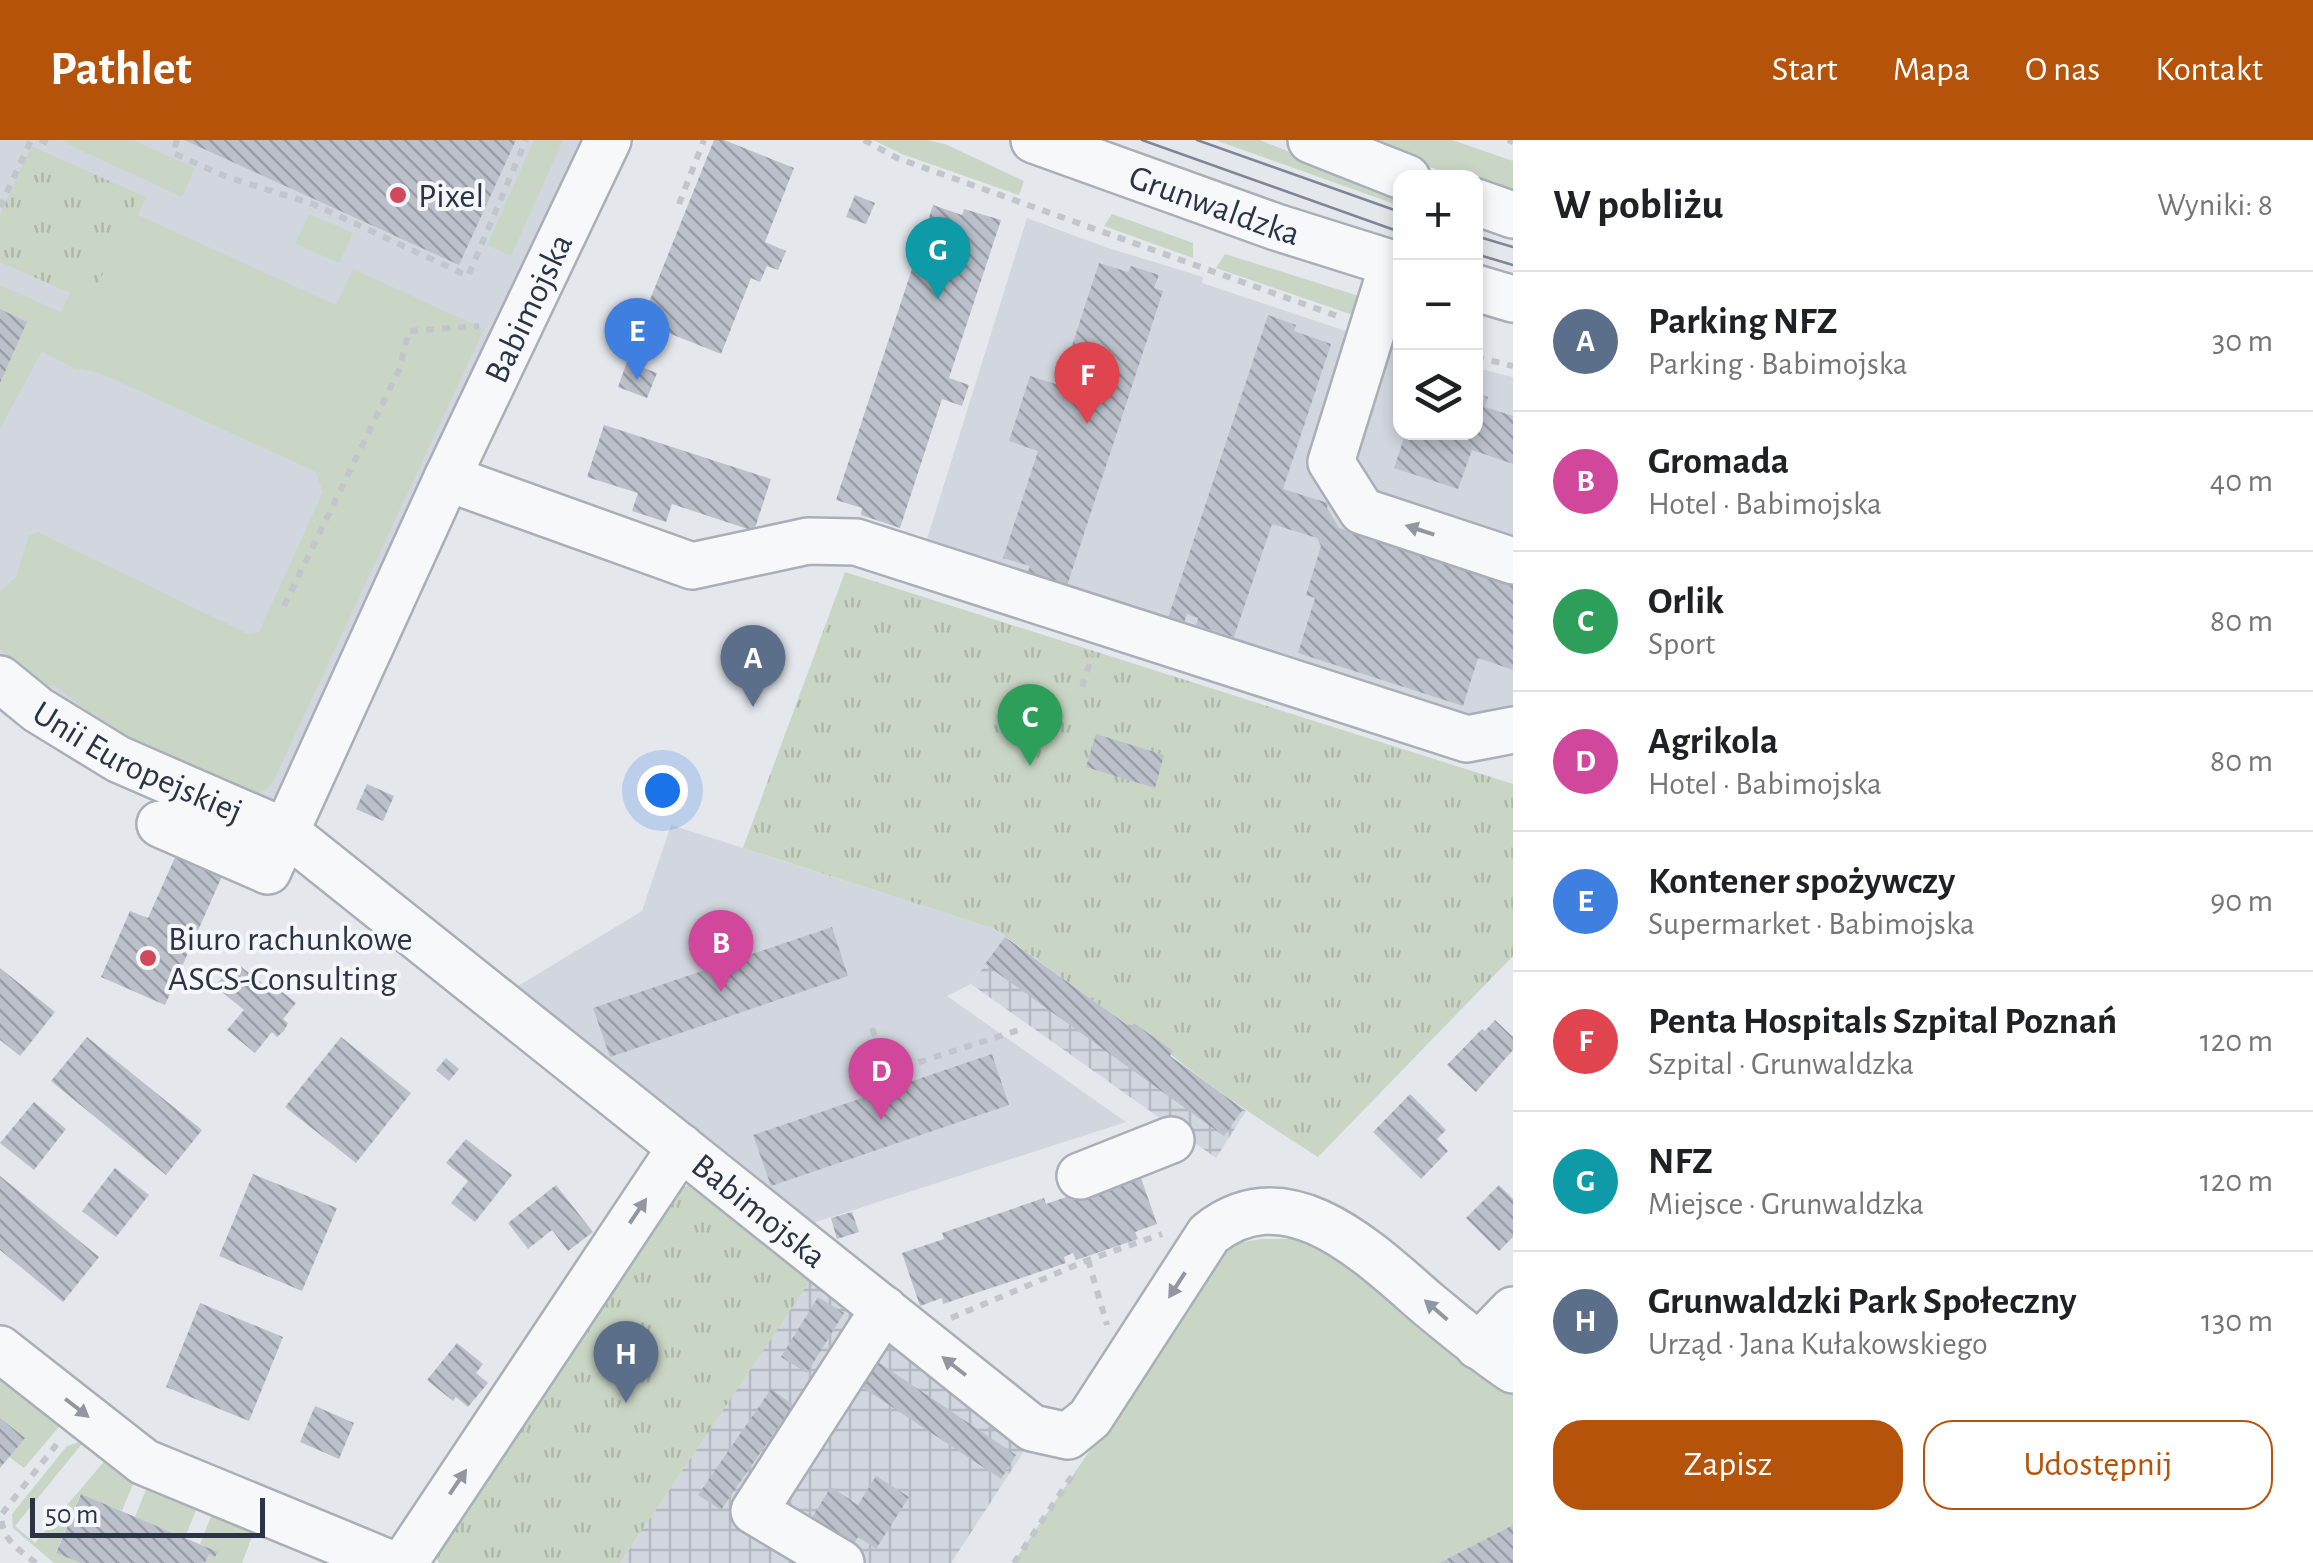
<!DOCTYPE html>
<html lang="pl">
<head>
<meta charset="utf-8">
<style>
  body { margin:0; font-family:"Alegreya Sans",sans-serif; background:#f2f2f2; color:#202124 }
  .controls { position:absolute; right:30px; top:30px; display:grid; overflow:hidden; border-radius:20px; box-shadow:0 5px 15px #0003 }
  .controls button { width:90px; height:90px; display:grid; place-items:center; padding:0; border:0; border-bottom:2px solid #e0e0e0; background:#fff; color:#202124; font:50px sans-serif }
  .scale { position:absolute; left:30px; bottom:25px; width:235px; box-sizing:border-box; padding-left:10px; border:5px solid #2b3445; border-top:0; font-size:28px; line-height:35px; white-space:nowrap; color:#2b3445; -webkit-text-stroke:8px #f4f6f9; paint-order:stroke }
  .you { position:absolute; left:662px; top:650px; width:35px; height:35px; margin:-25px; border:8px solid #fff; border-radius:50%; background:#1a73e8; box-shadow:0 0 0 15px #1a73e833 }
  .badge { display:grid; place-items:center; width:65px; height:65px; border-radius:50%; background:#b45309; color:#fff; font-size:32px; font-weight:700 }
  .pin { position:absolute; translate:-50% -82px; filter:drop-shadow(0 2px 5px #0008) }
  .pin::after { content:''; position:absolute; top:52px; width:35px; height:30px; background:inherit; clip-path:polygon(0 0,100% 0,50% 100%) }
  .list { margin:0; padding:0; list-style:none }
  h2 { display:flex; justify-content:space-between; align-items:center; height:130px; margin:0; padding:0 40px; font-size:42px }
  h2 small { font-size:32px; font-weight:400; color:#757577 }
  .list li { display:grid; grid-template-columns:65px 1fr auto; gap:30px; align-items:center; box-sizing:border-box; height:140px; padding:0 40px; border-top:2px solid #e0e0e0 }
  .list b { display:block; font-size:38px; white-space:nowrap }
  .list p { margin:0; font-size:32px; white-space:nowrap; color:#757577 }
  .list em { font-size:32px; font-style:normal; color:#757577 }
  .actions { display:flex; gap:20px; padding:30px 40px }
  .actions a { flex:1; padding:22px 0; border:2px solid #b45309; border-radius:30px; text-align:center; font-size:35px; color:#b45309 }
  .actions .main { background:#b45309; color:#fff }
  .icon { flex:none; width:55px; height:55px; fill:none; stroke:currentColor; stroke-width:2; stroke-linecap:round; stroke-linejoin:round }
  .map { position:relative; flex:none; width:1513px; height:1423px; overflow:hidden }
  header { display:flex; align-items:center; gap:60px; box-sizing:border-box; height:140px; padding:0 50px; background:#b45309; color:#fff }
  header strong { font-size:48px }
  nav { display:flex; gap:55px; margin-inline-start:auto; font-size:35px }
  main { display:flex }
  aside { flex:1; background:#fff }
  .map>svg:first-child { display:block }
</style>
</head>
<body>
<header>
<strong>Pathlet</strong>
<nav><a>Start</a><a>Mapa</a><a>O nas</a><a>Kontakt</a></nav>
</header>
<main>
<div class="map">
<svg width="1513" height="1423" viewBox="0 0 1513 1423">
  <defs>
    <pattern id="industrial-grid" width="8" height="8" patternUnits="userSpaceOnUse" patternTransform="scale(2.5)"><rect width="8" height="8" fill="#d2d6de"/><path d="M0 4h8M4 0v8" fill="none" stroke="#b4b8c0"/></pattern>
    <pattern id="park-tufts" width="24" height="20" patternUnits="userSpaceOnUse" patternTransform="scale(2.5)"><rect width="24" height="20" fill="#c9d6c5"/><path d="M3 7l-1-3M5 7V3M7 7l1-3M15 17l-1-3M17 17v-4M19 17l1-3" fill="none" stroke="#adb8ab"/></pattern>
    <pattern id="building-back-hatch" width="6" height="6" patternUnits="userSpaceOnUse" patternTransform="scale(2.5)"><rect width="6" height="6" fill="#bbc0ca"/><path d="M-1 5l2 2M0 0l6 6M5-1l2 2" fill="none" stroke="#989da6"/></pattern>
  </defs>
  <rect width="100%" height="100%" fill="#e4e7ec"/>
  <g fill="#d2d6de">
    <polygon points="0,0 608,0 286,692 0,539"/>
    <polygon points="1027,78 1105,107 1203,137 1202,143 1400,209 1400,292 1476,292 1476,228 1513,237 1513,598 924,409"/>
    <polygon points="671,685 995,789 1005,797 971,844 947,856 1126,982 813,1083 518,846 642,771"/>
  </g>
  <g fill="url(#industrial-grid)">
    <polygon points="1005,797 1130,887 1134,883 1170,916 1246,971 1216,1018 971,844"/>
    <polygon points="809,1141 1026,1308 951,1423 620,1423"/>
  </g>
  <g fill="#c9d6c5">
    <polygon points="64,0 133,0 195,28 182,57 63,2"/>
    <polygon points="534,0 563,0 511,116 487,105"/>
    <polygon points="873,0 927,0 945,4 1024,41 1019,55 902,14"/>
    <polygon points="1215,0 1260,0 1400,57 1400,66"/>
    <polygon points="1356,0 1452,0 1513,21 1513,57 1476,44 1476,38 1457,37"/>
    <polygon points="139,54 146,57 138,75 336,165 353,129 484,189 273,642 267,649 255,654 111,590 54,545 46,546 0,509 0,451 16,437 29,395 38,392 248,494 259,492 323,352 316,332 100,233 73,228 42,211 0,289 0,243 27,182 0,169 0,145 61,172 70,153 90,162"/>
    <polygon points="309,74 353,93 339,123 295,104"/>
    <polygon points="1112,74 1193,103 1193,118 1104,86"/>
    <polygon points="1225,114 1359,156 1361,163 1356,176 1216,128"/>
    <polygon points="1261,1099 1292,1099 1327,1111 1513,1255 1513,1385 1439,1423 1013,1423 1220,1120 1234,1104"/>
    <polygon points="0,1232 63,1282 24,1328 9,1317 0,1278"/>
    <polygon points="85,1300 15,1386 35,1403 107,1318 136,1336 122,1371 80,1355 56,1412 81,1423 54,1423 13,1388 12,1374 67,1306"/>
    <polygon points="149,1342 199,1362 185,1398 135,1377"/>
    <polygon points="214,1369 256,1386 242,1423 205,1423 209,1414 215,1417 217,1412 200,1404"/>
  </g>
  <g fill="url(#park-tufts)">
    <polygon points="31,6 139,54 90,162 0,122 0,75"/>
    <path d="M845,432L1513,644V816L1318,1017C1254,976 1191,935 1134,883L1130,887L995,789L743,708Z"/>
    <polygon points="690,1044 704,1045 816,1132 620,1423 439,1423 429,1406 671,1054"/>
  </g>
  <g fill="url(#building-back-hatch)">
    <polygon points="184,0 516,0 459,125"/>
    <polygon points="714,0 724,0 794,28 765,102 786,111 778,130 767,126 760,142 751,138 721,214 641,182"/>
    <polygon points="855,55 875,63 866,84 846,77"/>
    <polygon points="933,65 962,75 964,69 1001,80 949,238 969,245 962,266 942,259 900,388 861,375 862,368 836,360"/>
    <polygon points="1099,123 1128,132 1131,126 1159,135 1154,148 1163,151 1067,446 1027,434 1030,426 1003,418 1038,311 1009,301 1030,236 1059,245"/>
    <polygon points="0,169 27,182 0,243"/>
    <polygon points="1268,175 1296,185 1294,191 1331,204 1283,349 1328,363 1327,368 1339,388 1385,403 1387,397 1513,437 1513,530 1478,518 1463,566 1298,513 1315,458 1306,455 1321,406 1317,398 1272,384 1234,497 1196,485 1198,478 1187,474 1181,492 1165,487"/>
    <polygon points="627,222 657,233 647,258 618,247"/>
    <polygon points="1476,253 1488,257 1485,267 1513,276 1513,324 1472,310 1458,349 1394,328 1406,292 1476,292"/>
    <polygon points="604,285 771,339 754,391 672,364 666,382 632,371 638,353 587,337"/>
    <polygon points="1096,594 1164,615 1155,648 1086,627"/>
    <polygon points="367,644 394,656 383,681 356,669"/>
    <polygon points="181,704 227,725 165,865 101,837 130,771 148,778"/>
    <polygon points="832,787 848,836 610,917 593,868"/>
    <polygon points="1005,797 1130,887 1134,883 1173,911 1170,916 1243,969 1224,996 985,824"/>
    <polygon points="240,826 277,855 281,851 296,863 283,879 288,883 284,891 277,897 272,892 255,913 227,890 244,870 215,846 230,829"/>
    <polygon points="0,828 55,872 20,916 0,900"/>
    <polygon points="1495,880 1513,897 1513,910 1476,952 1447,925 1482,889 1485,891"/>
    <polygon points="87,897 202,990 166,1035 51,941"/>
    <polygon points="341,897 411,953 356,1023 285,967"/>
    <polygon points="992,914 1009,965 771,1046 753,995"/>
    <polygon points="446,918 459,929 449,941 436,930"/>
    <polygon points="1410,954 1446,990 1437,999 1448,1011 1421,1039 1373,992"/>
    <polygon points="34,962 66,989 34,1030 0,1003"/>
    <polygon points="466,999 512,1035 475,1082 451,1063 468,1041 446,1023"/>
    <polygon points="115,1028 149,1055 116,1097 82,1071"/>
    <polygon points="1139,1032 1157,1084 1135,1092 1138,1099 1076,1120 1073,1113 1064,1117 1066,1123 943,1164 942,1158 920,1166 902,1113 944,1099 942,1093 1044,1058 1046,1064"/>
    <polygon points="253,1034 337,1068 302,1151 219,1116"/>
    <polygon points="0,1036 99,1117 63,1162 0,1110"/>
    <polygon points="556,1045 593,1092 568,1111 552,1090 528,1109 508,1083"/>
    <polygon points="1499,1045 1513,1059 1513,1097 1499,1111 1466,1078"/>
    <polygon points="852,1072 859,1092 837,1099 831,1078"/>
    <polygon points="818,1157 844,1173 807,1233 781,1217"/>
    <polygon points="200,1163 283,1197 249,1281 166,1247"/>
    <polygon points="457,1203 483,1224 476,1233 488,1243 468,1267 456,1257 453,1261 427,1240"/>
    <polygon points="872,1218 1016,1315 1001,1339 856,1243"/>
    <polygon points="771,1249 793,1265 721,1370 698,1355"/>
    <polygon points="315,1266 354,1283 339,1319 300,1302"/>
    <polygon points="0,1278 25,1298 0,1328"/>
    <polygon points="876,1336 909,1357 876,1409 858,1397 853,1405 811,1379 831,1347 858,1365"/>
    <polygon points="81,1354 218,1412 215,1417 209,1414 205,1423 81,1423 56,1413"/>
    <polygon points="1513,1385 1513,1423 1439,1423"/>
  </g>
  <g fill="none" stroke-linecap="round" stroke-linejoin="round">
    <defs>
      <g id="minor">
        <path id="s1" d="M1034,0L1276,87L1400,126"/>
        <polyline points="1311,0 1407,38"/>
        <polyline points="1476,62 1513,75"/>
        <polyline points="1393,123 1331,322 1362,371 1513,421"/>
        <polyline points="1476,148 1513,159"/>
        <polyline points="447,338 692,426 808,401 856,402 1467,599 1513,590"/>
        <path id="s2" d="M0,539L38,570L118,619L286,692L1032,1288L1068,1296L1090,1278L1209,1094C1288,1031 1369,1113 1428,1164C1456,1187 1483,1210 1513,1230"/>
        <path id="s3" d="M160,684L268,731L447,338L608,0"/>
        <polyline points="1080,1036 1171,1000"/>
        <polyline points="1478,1206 1513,1170"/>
        <polyline points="0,1209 144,1322 389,1423"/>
        <polyline points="404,1423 681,1007"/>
        <polyline points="841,1423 754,1371 884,1169"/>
      </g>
    </defs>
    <use href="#minor" stroke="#a9aeb7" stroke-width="50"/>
    <g stroke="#c2c5cb" stroke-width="6" stroke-dasharray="8 8" stroke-linecap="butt">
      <polyline points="40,0 51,4 53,0"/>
      <polyline points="177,0 173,13 227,37 313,64 468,136 526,0"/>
      <polyline points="864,0 897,18 1340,177"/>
      <polyline points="1508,0 1513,2"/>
      <polyline points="679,64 704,0"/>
      <polyline points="0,67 31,0"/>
      <polyline points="1476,217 1513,226"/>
      <polyline points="284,466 399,230 409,191 479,186"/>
      <polyline points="1082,547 1093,513"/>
      <polyline points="872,888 893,947"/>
      <polyline points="888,932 1019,890"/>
      <polyline points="1088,1120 1107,1185"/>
      <polyline points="951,1178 1088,1120 1162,1094"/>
      <path d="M36,1423C18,1409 2,1400 1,1375L60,1300"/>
      <polyline points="1014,1423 1076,1330"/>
    </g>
    <use href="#minor" stroke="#f7f8fa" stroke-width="45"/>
    <g stroke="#7d8696" stroke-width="2.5">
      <polyline points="1142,0 1400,92"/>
      <polyline points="1197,0 1400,72"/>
      <polyline points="1476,96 1513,107"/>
      <polyline points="1476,114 1513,125"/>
    </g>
  </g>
  <defs><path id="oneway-solid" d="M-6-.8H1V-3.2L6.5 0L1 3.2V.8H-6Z" transform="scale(2.5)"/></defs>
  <g fill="#9196a0">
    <use href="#oneway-solid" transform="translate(1420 390) rotate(-162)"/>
    <use href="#oneway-solid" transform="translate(638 1071) rotate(-56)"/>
    <use href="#oneway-solid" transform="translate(1177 1145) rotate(123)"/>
    <use href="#oneway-solid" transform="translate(1436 1170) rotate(-139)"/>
    <use href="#oneway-solid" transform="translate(954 1226) rotate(-142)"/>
    <use href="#oneway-solid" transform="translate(77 1268) rotate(38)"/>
    <use href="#oneway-solid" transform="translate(458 1342) rotate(-56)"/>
  </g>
  <g fill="#d1495b" stroke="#f4f6f9" stroke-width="4">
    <circle cx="398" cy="55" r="10"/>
    <circle cx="148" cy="818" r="10"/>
  </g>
  <g text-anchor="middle" stroke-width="8" stroke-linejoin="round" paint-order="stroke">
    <g font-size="35" fill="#2b3445" stroke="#f4f6f9" text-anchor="start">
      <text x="418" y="67">Pixel</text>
      <text x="168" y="810">Biuro rachunkowe<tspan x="168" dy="40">ASCS-Consulting</tspan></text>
    </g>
    <g font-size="35" fill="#2b3445" stroke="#f4f6f9">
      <text dy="12" stroke="none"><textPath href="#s1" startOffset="192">Grunwaldzka</textPath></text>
      <text dy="12" stroke="none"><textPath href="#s3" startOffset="738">Babimojska</textPath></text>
      <text dy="12" stroke="none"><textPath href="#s2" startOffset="162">Unii Europejskiej</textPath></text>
      <text dy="12" stroke="none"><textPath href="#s2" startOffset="932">Babimojska</textPath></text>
    </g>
  </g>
</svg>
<div class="controls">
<button>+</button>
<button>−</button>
<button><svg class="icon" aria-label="layers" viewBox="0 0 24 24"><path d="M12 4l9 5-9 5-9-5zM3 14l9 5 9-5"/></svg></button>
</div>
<div class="scale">50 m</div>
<div class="you"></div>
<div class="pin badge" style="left:753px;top:567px;background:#5c6f8a">A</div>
<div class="pin badge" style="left:721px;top:852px;background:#d1479c">B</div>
<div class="pin badge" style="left:1030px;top:626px;background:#2e9e5b">C</div>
<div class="pin badge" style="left:881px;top:980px;background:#d1479c">D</div>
<div class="pin badge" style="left:637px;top:240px;background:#3f7fe0">E</div>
<div class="pin badge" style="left:1087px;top:284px;background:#e0444e">F</div>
<div class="pin badge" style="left:938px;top:159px;background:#0f9aa8">G</div>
<div class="pin badge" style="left:626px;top:1263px;background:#5c6f8a">H</div>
</div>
<aside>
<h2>W pobliżu<small>Wyniki: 8</small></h2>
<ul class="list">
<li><span class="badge" style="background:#5c6f8a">A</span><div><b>Parking NFZ</b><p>Parking · Babimojska</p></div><em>30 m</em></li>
<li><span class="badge" style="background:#d1479c">B</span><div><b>Gromada</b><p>Hotel · Babimojska</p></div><em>40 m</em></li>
<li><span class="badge" style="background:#2e9e5b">C</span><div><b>Orlik</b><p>Sport</p></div><em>80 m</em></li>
<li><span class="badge" style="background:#d1479c">D</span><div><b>Agrikola</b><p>Hotel · Babimojska</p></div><em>80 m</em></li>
<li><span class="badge" style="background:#3f7fe0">E</span><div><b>Kontener spożywczy</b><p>Supermarket · Babimojska</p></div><em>90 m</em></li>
<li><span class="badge" style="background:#e0444e">F</span><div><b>Penta Hospitals Szpital Poznań</b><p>Szpital · Grunwaldzka</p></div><em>120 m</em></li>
<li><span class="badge" style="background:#0f9aa8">G</span><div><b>NFZ</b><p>Miejsce · Grunwaldzka</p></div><em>120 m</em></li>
<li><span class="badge" style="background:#5c6f8a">H</span><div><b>Grunwaldzki Park Społeczny</b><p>Urząd · Jana Kułakowskiego</p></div><em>130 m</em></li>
</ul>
<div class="actions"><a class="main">Zapisz</a><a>Udostępnij</a></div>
</aside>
</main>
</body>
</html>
